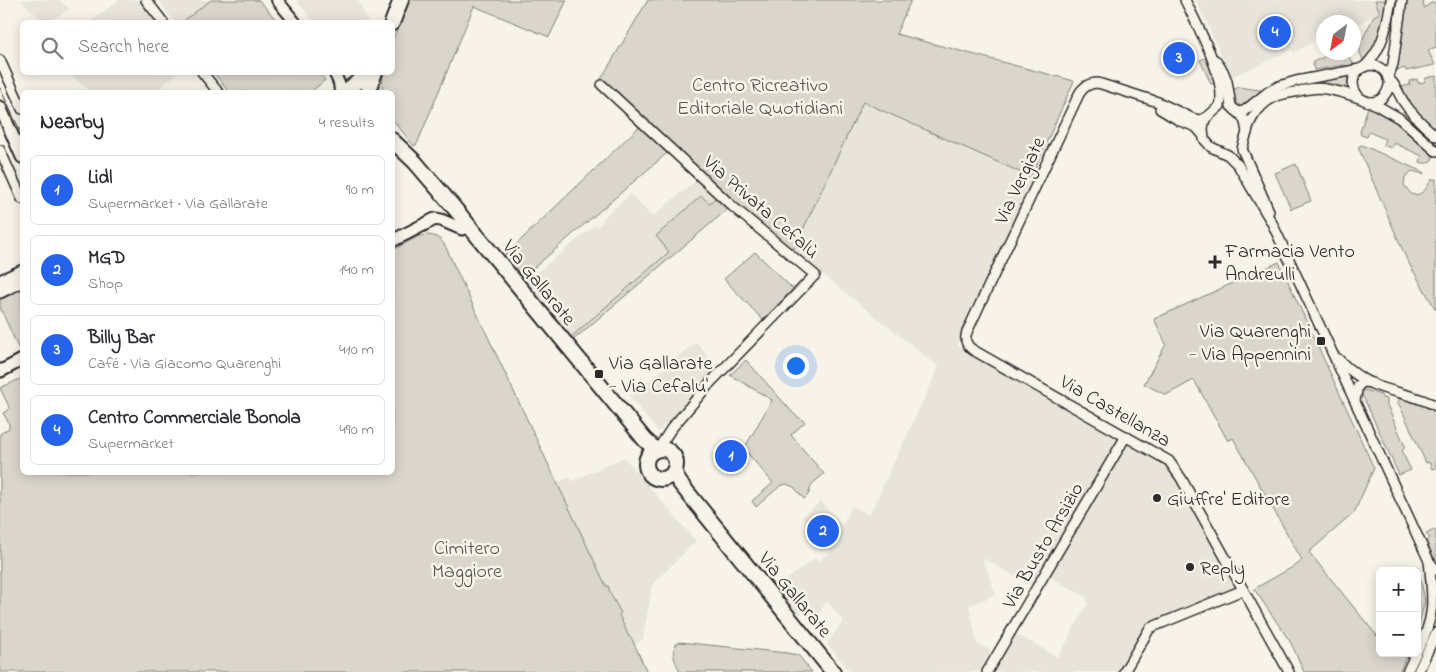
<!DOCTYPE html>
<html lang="en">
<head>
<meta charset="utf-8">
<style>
  body { margin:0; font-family:"Indie Flower",sans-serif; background:#f2f2f3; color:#2b2b33 }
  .controls { position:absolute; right:15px; bottom:15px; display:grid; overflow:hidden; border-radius:8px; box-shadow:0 2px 12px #0003 }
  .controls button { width:45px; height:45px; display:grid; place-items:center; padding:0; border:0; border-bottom:1px solid #e1e1e2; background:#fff; color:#2b2b33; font:25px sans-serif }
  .compass { position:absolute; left:1316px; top:15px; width:45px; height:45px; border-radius:50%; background:#fff; box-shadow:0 2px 12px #0003; rotate:212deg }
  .you { position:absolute; left:795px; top:365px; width:18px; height:18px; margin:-12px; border:4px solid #fff; border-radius:50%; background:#1a73e8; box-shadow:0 0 0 8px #1a73e833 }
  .badge { display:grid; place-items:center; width:32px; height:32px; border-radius:50%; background:#2563eb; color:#fff; font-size:16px; font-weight:700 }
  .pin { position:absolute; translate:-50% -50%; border:2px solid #fff; box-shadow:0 1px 5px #0006 }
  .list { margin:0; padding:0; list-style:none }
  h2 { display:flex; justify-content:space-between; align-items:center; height:65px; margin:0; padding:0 20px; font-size:21px }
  h2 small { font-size:16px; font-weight:400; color:#7c7c81 }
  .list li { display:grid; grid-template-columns:32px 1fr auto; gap:15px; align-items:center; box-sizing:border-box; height:70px; margin:0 10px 10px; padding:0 10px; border:1px solid #e1e1e2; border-radius:8px }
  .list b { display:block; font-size:19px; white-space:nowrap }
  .list p { margin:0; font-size:16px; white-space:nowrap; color:#7c7c81 }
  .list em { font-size:16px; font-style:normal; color:#7c7c81 }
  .icon { flex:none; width:28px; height:28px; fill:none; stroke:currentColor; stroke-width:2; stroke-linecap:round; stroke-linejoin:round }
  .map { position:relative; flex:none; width:1436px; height:672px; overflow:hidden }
  .search { position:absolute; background:#fff; box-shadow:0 2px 12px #0003; left:20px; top:20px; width:375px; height:55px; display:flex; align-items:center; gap:12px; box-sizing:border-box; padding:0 18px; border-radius:8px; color:#7c7c81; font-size:19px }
  .panel { position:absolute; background:#fff; box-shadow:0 2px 12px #0003; left:20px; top:90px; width:375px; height:385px; border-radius:8px }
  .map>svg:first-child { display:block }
</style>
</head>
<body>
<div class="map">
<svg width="1436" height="672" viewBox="0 0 1436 672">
  <rect width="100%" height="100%" fill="#f7f3e8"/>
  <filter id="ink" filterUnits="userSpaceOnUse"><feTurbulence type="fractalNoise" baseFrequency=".02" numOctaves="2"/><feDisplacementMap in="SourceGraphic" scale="10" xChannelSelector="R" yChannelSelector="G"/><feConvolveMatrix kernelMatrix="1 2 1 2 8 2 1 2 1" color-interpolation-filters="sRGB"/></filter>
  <g filter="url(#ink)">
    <g fill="#e8e4da">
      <polygon points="20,0 59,0 70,9 48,22 44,22"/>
      <polygon points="119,0 145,0 162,22 90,22"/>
      <polygon points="158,0 211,0 182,22 175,22"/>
      <polygon points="296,0 358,0 368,22 314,22"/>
      <polygon points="1196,0 1375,0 1381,13 1355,25 1354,22 1324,22 1323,43 1320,45 1317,39 1294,53 1292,50 1231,77"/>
      <polygon points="69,73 177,73 156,92 91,92"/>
      <polygon points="863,101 1036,179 1012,233 957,345 1122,436 1035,588 985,559 983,560 996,594 969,606 977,643 991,651 979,672 850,672 827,644 843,621 827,601 813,623 803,611 799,614 777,587 815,558 819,562 830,551 802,517 821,501 842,526 852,506 869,515 939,367 793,251"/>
      <polygon points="698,179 716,197 710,203 701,196 656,236 669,252 571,337 526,282 595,225 597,227 602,222 603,218 631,194 652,217"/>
      <polygon points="696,342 718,369 658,432 629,396"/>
      <polygon points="1127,437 1167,462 1242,594 1153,625 1123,672 995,672 1016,634 1058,657 1088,603 1086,597 1046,575"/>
      <polygon points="624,457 696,541 652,585 643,639 635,645 632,637 629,637 618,614 620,613 608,586 606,587 557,483 570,477 572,481"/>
    </g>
    <g fill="#dad6cc" stroke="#82807c">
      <polygon points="211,0 259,0 278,22 182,22"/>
      <polygon points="407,0 567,0 549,37 474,6 417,144 414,146 393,120 392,92 382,92 383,73 392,72 393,40"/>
      <polygon points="648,0 911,0 896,34 1074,81 1031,177 863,102 793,251 734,204 601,79"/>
      <path d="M1375,0H1387C1383,21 1380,44 1364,61L1360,53V44L1374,16L1380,13Z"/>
      <polygon points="1406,0 1423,0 1424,8 1431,3 1436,3 1436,47 1428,50 1435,65 1406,71 1405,68 1397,70"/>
      <polygon points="1340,53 1349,57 1355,66 1349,68 1345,65 1314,70 1313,62 1330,54 1331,55"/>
      <polygon points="1205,58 1217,83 1211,84 1200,60"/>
      <polygon points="214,73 319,73 325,80 311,92 229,92"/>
      <path d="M1436,76V131C1422,117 1409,104 1400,87L1410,85L1409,81L1417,79L1418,83L1424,82L1426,78Z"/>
      <polygon points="1347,77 1348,78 1348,89 1325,84 1310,85 1253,112 1251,110 1272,93 1292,86"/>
      <polygon points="1238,87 1260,90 1260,93 1248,104 1240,108 1237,105 1232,91"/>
      <path d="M1368,107L1397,123L1423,147H1424L1432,153L1433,158C1430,164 1426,164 1420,162L1422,156L1394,143L1391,148L1383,145L1385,139L1369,132L1367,137L1361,135L1360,132Z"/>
      <polygon points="639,127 667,153 522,278 503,257"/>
      <path d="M1362,145L1423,172L1424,174L1412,171L1405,177L1404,185L1411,194C1423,197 1426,188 1432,179H1436V310L1407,260L1358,147Z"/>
      <polygon points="1296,164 1311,201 1291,209 1275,173"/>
      <polygon points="701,196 710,203 716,197 729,208 573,340 571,337 669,252 656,236"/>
      <path d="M429,235C444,237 446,248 451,259L606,586H608L611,595L621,613L619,615L629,637H631L647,672H0V434L9,428V423L3,413L10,409L0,388L22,378V472H392L393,250L419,236Z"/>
      <polygon points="755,252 793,289 763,320 724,279"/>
      <polygon points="1279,262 1374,468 1354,513 1309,552 1377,636 1380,632 1380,653 1408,653 1399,672 1304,672 1291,643 1254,589 1298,564 1302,560 1233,438 1228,441 1194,380 1166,395 1144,384 1166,344 1154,319"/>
      <polygon points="22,272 22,351 20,352 0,307 0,284"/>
      <polygon points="746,360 794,414 805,422 791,435 824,474 812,484 808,495 804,499 794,487 786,484 780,486 756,507 752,501 773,483 744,449 772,400 730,375"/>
      <polygon points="1365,390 1381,395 1382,398 1387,399 1387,405 1405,446 1402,452 1411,470 1399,475 1361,392"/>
      <polygon points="1401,398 1426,406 1436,412 1436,468 1432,469 1429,462 1426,463 1399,404 1397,403"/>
      <polygon points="1436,529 1436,562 1426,541 1430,538 1426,534"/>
      <polygon points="1418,566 1425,601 1417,633 1417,571 1415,571"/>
      <path d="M679,642L787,653L798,655L812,672H680C676,662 668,650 679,642Z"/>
    </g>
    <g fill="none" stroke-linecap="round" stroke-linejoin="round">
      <defs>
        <g id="minor">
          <polyline points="146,0 163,22"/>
          <path d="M1185,0C1197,25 1227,79 1220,106L1205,119L1203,128L1204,139L1211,147L1228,155L1238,165L1272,223L1429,561L1436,570"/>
          <polyline points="0,60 22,109"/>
          <polyline points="1215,60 1223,71 1227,81 1231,106 1242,116 1245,122 1247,132 1242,149 1269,211"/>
          <path d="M1364,67C1384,49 1387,24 1391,0"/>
          <polyline points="202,72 218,92"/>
          <polyline points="1388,78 1393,64 1402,0"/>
          <path d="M1388,78C1396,84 1398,93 1403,101C1412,115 1424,126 1436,136"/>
          <polyline points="602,85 732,206 815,275 710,383 671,429 658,449"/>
          <polyline points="1371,102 1399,118 1436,151"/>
          <polyline points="1160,109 1180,121 1196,127 1203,135"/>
          <polyline points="1235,110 1239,112 1244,111 1268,92 1279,86 1296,81 1360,69"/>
          <path d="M1207,117L1201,120L1194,119L1158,102L1098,83C1089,83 1083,87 1079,94L967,332C964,340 966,345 973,350L1169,461L1181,478L1289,672"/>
          <path d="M1247,133C1249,118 1263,101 1277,96C1284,93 1292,93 1299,91C1308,89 1317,87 1326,89C1337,91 1349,94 1359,98C1363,99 1366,102 1370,102C1385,103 1395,84 1385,72C1368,53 1340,78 1360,98"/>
          <polyline points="0,150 22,199"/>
          <path d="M1337,358C1347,368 1359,378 1372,384C1393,393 1417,395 1436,406"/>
          <polyline points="1355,400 1358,386 1363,382 1372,383"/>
          <path d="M1417,651C1436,617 1433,599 1429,561"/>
          <polyline points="987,672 1126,436"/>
          <polyline points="1124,672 1150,628 1243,590"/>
          <polyline points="1407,672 1416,653"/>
          <polyline points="1418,672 1436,633"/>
        </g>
        <g id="tertiary">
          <polyline points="277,0 295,22"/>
          <polyline points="334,72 339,83 340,91"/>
        </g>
        <g id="secondary">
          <polyline points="0,107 22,157"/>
          <polyline points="392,241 435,219 441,220 462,229"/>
          <polyline points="0,281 22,271"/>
          <polyline points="0,292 22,281"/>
          <polyline points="0,370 1,371 22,360"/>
        </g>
        <g id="primary">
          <polyline points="392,23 401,0"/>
          <polyline points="350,88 370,72"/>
          <polyline points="368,92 375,72"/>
          <polyline points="392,140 415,162 451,204 645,440 656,450"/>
          <circle cx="661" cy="464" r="15"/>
          <polyline points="674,471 679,482 833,672"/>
        </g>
      </defs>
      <use href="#minor" stroke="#2b2b2b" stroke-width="12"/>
      <use href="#tertiary" stroke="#2b2b2b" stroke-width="14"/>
      <use href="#secondary" stroke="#2b2b2b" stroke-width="15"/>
      <use href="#primary" stroke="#2b2b2b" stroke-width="18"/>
      <use href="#minor" stroke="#f7f3e8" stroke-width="9"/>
      <use href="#tertiary" stroke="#f7f3e8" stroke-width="10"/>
      <use href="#secondary" stroke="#f7f3e8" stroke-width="11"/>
      <use href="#primary" stroke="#f7f3e8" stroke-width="14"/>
      <polyline stroke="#2b2b2b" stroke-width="1" points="0,88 22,135"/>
    </g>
  </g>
  <g fill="#2b2b2b" stroke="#f7f3e8" stroke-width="2">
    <path d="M1212.5 254.5h5v5h5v5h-5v5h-5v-5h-5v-5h5z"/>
    <rect x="1316" y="336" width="10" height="10" rx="2.5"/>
    <rect x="594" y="369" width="10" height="10" rx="2.5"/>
    <circle cx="1157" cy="498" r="5"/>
    <circle cx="1190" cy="567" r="5"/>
  </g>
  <g text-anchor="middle" stroke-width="5" stroke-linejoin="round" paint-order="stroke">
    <g font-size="20" fill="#575653" stroke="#f7f3e8">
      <text x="760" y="91">Centro Ricreativo<tspan x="760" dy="23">Editoriale Quotidiani</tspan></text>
      <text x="467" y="554">Cimitero<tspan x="467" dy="23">Maggiore</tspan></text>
    </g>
    <g font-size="20" fill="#2b2b2b" stroke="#f7f3e8">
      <text transform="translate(1019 180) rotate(-65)" y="7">Via Vergiate</text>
      <text transform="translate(762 206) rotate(41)" y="7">Via Privata Cefalù</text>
      <text transform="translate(540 282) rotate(51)" y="7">Via Gallarate</text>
      <text transform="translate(1116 410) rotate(30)" y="7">Via Castellanza</text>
      <text transform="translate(1042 545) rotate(-60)" y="7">Via Busto Arsizio</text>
      <text transform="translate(796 594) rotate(51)" y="7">Via Gallarate</text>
    </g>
    <g font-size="20" fill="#2b2b2b" stroke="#f7f3e8" text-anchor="start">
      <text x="1225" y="257">Farmacia Vento<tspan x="1225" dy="23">Andreulli</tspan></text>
      <text x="1311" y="337" text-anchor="end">Via Quarenghi<tspan x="1311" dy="23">- Via Appennini</tspan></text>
      <text x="609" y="369">Via Gallarate<tspan x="609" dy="23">- Via Cefalu'</tspan></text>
      <text x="1167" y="505">Giuffre' Editore</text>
      <text x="1200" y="574">Reply</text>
    </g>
  </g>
</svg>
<div class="controls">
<button>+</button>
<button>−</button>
</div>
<svg class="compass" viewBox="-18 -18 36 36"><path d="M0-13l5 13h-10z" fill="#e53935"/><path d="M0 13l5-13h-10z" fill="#7c7c81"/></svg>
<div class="you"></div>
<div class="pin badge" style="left:731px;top:456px">1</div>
<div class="pin badge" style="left:823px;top:531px">2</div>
<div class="pin badge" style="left:1179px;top:58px">3</div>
<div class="pin badge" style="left:1275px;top:32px">4</div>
<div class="search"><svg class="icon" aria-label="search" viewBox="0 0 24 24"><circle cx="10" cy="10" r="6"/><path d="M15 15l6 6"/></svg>Search here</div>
<section class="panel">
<h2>Nearby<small>4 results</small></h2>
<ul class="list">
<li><span class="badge">1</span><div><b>Lidl</b><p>Supermarket · Via Gallarate</p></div><em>90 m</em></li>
<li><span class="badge">2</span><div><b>MGD</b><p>Shop</p></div><em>140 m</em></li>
<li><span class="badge">3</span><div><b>Billy Bar</b><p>Café · Via Giacomo Quarenghi</p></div><em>410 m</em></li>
<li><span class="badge">4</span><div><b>Centro Commerciale Bonola</b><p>Supermarket</p></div><em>490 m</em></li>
</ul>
</section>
</div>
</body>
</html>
